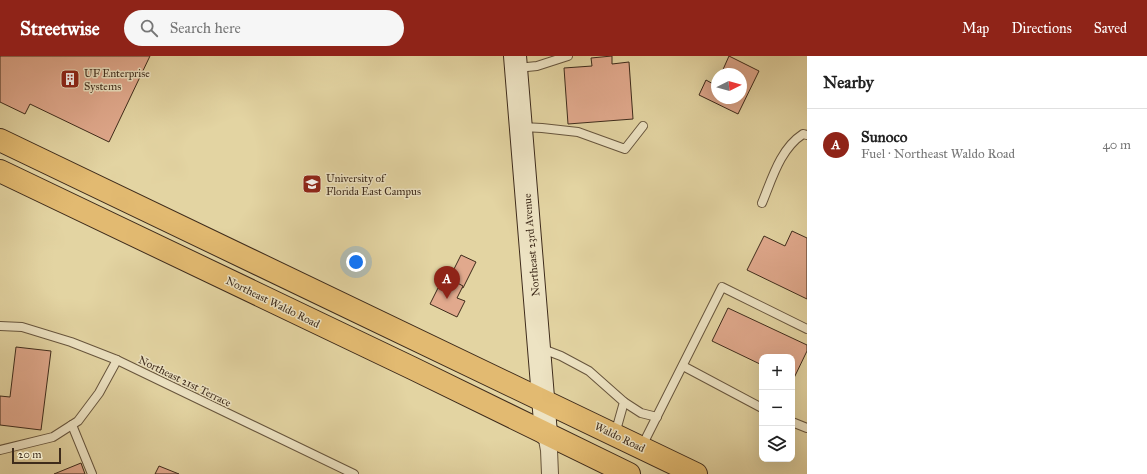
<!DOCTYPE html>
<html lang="en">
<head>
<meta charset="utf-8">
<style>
  body { margin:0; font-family:"IM FELL Great Primer",serif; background:#f6f6f6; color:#222 }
  .controls { position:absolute; right:12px; bottom:12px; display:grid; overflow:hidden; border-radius:8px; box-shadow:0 4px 16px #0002 }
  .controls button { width:36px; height:36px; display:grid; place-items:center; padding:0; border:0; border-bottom:1px solid #e0e0e0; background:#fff; color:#222; font:20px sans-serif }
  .compass { position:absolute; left:711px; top:12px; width:36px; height:36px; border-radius:50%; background:#fff; box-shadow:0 4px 16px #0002; rotate:85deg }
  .scale { position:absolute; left:12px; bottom:10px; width:49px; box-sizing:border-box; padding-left:4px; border:2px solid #3e2b1b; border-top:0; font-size:11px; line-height:14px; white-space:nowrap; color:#3e2b1b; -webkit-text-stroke:3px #ede3c3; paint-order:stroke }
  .you { position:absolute; left:356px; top:206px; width:14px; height:14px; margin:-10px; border:3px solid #fff; border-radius:50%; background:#1a73e8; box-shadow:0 0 0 6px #1a73e833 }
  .badge { display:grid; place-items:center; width:26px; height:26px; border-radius:50%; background:#8f2418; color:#fff; font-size:13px; font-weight:700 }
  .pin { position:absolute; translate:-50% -33px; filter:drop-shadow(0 1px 2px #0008) }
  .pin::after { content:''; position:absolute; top:21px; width:14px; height:12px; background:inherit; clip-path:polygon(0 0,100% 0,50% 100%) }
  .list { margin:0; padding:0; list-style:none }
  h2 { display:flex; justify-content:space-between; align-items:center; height:52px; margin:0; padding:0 16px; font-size:17px }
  h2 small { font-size:13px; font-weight:400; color:#767676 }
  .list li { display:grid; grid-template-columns:26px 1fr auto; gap:12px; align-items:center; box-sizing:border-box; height:72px; padding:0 16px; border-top:1px solid #e0e0e0 }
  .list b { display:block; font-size:15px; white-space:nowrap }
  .list p { margin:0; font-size:13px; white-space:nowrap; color:#767676 }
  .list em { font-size:13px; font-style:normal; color:#767676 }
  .icon { flex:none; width:22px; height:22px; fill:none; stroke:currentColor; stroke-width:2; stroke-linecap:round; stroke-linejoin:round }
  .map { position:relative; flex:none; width:807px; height:418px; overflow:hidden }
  header { display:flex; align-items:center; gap:24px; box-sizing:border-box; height:56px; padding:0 20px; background:#8f2418; color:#fff }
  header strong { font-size:19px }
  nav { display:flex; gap:22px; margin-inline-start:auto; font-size:14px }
  .search { width:280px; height:36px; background:#f6f6f6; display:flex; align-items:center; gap:10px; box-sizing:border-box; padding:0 14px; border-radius:22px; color:#767676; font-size:15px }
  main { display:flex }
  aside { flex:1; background:#fff }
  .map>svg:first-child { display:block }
</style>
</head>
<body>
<header>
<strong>Streetwise</strong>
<div class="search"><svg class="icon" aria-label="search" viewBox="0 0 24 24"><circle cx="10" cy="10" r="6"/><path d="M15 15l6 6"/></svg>Search here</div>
<nav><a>Map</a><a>Directions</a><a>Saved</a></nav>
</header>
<main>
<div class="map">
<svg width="807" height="418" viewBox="0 0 807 418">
  <rect width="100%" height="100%" fill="#e3d4a2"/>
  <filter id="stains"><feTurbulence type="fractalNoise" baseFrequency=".005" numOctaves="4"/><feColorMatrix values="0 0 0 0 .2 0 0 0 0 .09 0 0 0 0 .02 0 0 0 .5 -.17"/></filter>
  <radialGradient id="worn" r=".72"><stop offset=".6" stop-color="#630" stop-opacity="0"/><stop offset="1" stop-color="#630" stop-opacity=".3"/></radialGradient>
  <g fill="#e1a98d" stroke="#3e2b1b">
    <polygon points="0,0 150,0 109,86 30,48 25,58 0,46"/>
    <polygon points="612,0 612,8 629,6 633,63 568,68 564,12 592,10 591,2"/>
    <polygon points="729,0 759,15 738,58 699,39 706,24 715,29 717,25 717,42 741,42 741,18 721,18"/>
    <polygon points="792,175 807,182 807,243 747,214 764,180 785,190"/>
    <polygon points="461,199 476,206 463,232 448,225"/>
    <polygon points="450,223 463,230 457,242 465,245 457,261 430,248 438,232 444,235"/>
    <polygon points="728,252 807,289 807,295 793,324 792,323 792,301 762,301 762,309 712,285"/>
    <polygon points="16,291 51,295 41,374 0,369 0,340 10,341"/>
    <polygon points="81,407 85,418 54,418"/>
    <polygon points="159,410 179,418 155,418"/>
  </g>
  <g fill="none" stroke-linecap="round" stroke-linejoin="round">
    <defs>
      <g id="lane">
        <polyline points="517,12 537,10 568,0"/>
        <polyline points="522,71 542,72 578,76 625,93 643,70"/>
        <path d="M762,147C772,123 780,93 803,78L807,79"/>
        <polyline points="0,270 22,271 71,286 117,304 354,418"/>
        <polyline points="540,292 561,300 589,315 624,346 615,378"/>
        <polyline points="683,310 762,352"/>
        <polyline points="624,346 641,357 657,361"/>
        <polyline points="792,366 807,372"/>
        <polyline points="72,369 92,418"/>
        <polyline points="642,390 722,231 807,273"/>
        <polyline points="0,394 53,381 78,365 99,337 117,304"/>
      </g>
      <polyline id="street" points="546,378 549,394 550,418"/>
      <polyline id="secondary" points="515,0 546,378"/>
      <g id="highway">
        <polyline points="0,84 696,418"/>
        <polyline points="0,115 412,312 629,418"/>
      </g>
    </defs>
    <use href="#lane" stroke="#67553d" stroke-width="10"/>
    <use href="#street" stroke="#67553d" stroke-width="18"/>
    <use href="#secondary" stroke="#3e2b1b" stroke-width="24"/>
    <use href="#highway" stroke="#3e2b1b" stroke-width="24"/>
    <use href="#lane" stroke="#ede3c3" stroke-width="8"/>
    <use href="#street" stroke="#ede3c3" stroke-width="16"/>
    <use href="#secondary" stroke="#ede3c3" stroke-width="22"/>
    <use href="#highway" stroke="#e2ba71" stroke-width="22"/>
  </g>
  <defs>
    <symbol id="building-square" viewBox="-11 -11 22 22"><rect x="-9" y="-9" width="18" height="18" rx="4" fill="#8f2418" stroke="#ede3c3"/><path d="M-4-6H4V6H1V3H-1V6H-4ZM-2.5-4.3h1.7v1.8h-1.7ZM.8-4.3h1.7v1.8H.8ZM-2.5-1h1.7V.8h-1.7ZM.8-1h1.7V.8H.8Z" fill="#fff"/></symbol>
    <symbol id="university-square" viewBox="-11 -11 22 22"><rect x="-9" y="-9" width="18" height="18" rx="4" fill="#8f2418" stroke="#ede3c3"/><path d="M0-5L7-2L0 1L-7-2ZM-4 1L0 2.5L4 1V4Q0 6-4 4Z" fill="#fff"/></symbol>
  </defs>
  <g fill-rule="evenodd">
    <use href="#building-square" x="59" y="12" width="22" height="22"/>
    <use href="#university-square" x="301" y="117" width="22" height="22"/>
  </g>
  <g text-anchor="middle" stroke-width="3" stroke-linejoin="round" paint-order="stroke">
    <g font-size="11" fill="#3e2b1b" stroke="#ede3c3" text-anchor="start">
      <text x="84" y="21">UF Enterprise<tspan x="84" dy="13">Systems</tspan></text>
      <text x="326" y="126">University of<tspan x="326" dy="13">Florida East Campus</tspan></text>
    </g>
    <g font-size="11" fill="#3e2b1b" stroke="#ede3c3">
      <text transform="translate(531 189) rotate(-95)" y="4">Northeast 23rd Avenue</text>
      <text transform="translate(273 246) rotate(26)" y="4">Northeast Waldo Road</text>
      <text transform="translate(185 325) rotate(26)" y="4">Northeast 21st Terrace</text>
      <text transform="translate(620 381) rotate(26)" y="4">Waldo Road</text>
    </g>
  </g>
  <rect width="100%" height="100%" filter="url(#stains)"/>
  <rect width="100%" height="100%" fill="url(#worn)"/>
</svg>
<div class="controls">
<button>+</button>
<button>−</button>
<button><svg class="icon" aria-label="layers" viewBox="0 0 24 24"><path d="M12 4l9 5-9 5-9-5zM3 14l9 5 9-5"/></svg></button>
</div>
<svg class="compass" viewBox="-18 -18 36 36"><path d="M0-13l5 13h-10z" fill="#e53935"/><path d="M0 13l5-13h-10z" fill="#767676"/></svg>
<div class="scale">20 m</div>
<div class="you"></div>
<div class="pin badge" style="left:447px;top:243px">A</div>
</div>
<aside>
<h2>Nearby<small></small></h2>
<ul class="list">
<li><span class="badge">A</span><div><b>Sunoco</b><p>Fuel · Northeast Waldo Road</p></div><em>40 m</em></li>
</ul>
</aside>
</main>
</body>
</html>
